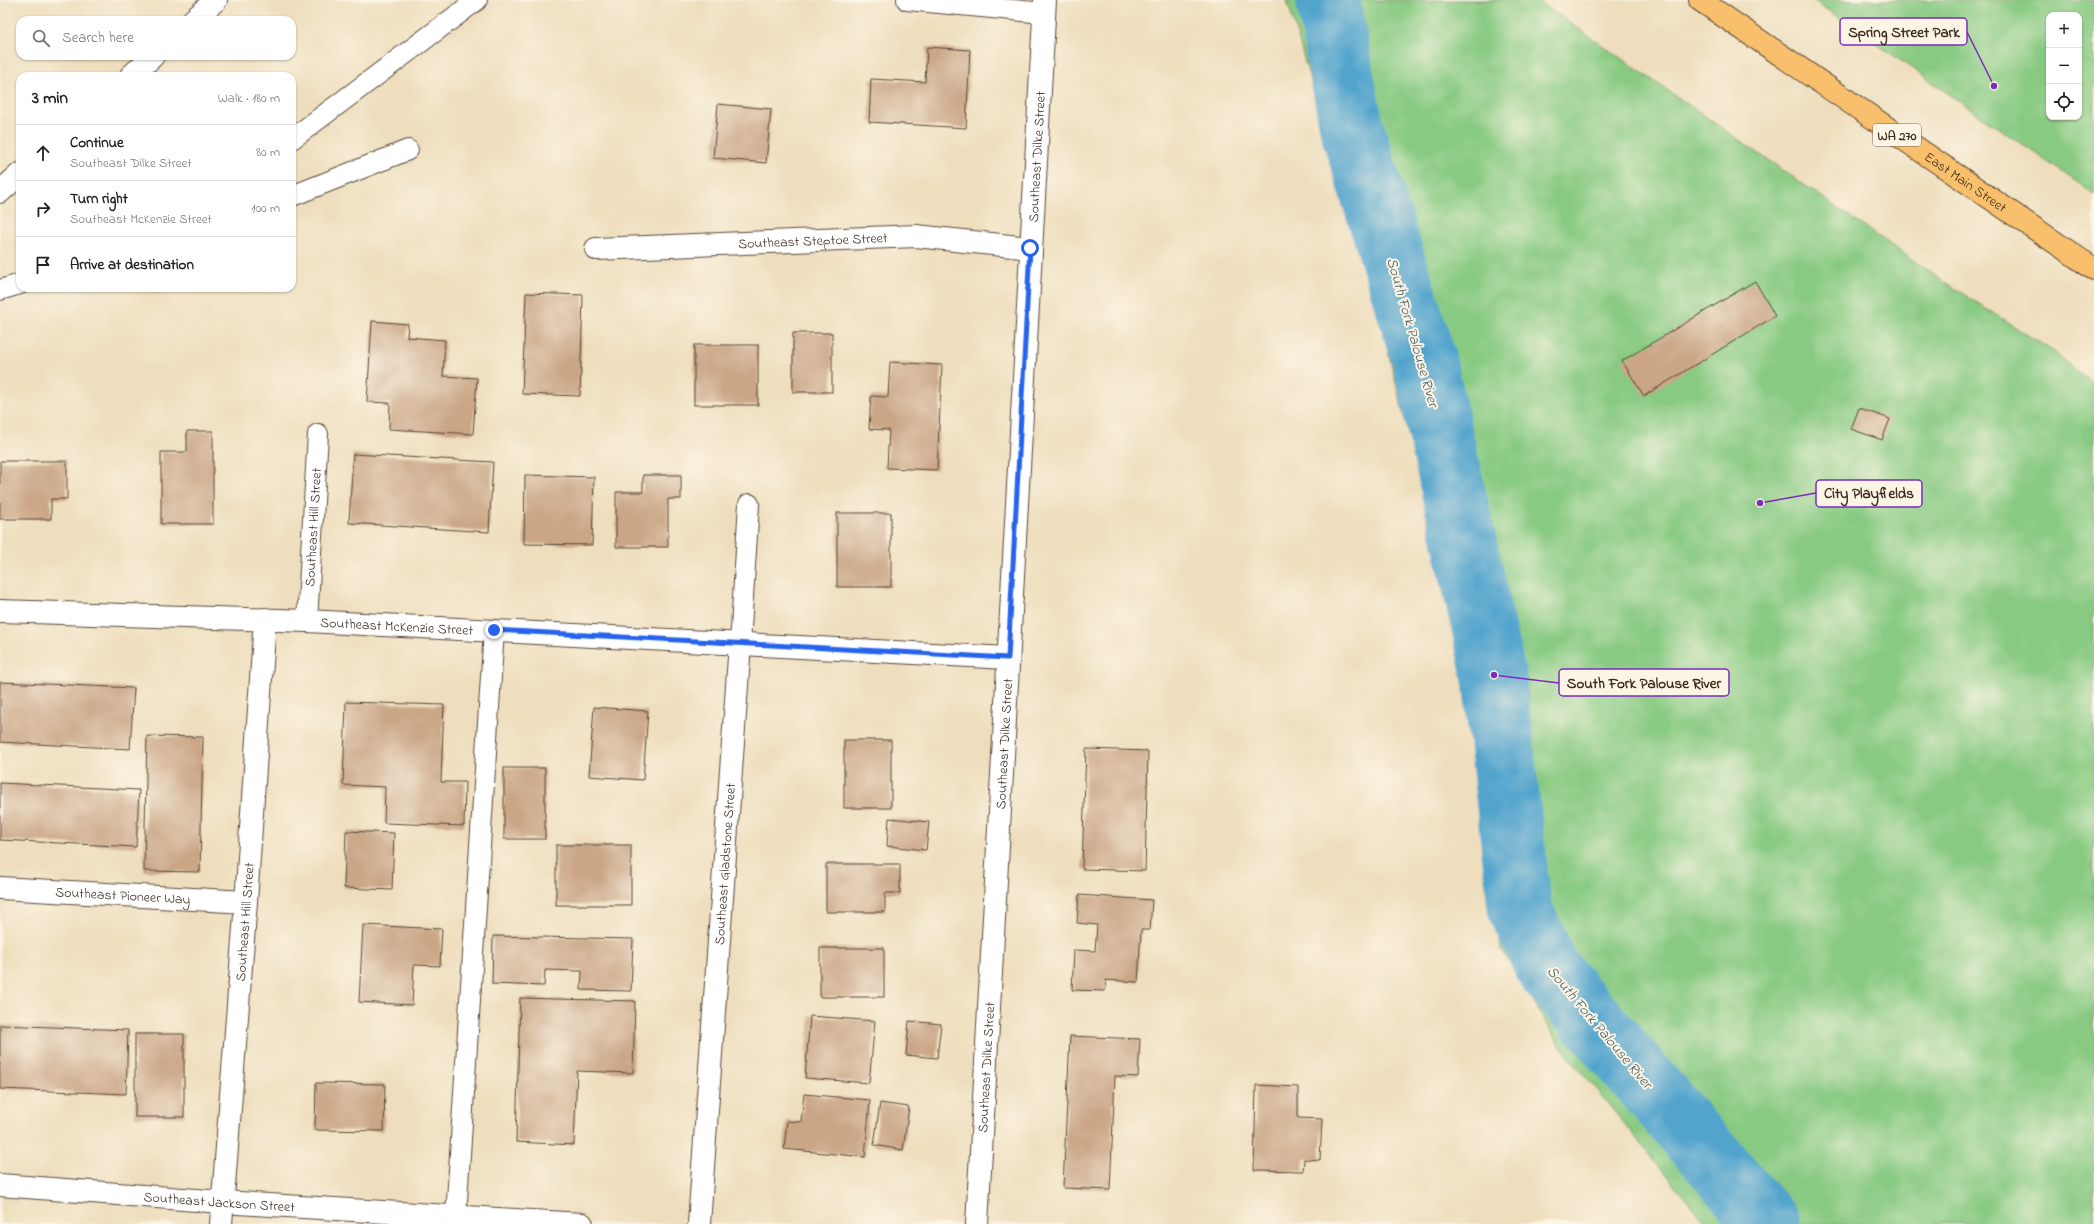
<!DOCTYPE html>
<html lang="en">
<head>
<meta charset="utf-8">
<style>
  body { margin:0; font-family:"Indie Flower",sans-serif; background:#f2f2f2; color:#222 }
  .controls { position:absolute; right:12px; top:12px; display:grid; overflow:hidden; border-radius:8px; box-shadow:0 1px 3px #0004 }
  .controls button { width:36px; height:36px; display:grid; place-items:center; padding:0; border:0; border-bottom:1px solid #e0e0e0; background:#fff; color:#222; font:20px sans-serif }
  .stop { position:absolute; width:12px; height:12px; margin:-9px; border:3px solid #2563eb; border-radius:50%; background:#fff }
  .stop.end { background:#2563eb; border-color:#fff; box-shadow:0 1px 4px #0008 }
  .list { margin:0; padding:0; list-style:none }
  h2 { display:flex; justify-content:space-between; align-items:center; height:52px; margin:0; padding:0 16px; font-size:17px }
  h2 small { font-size:13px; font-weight:400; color:#767676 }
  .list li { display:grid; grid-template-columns:26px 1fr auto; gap:12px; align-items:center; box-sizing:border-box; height:56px; padding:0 16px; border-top:1px solid #e0e0e0 }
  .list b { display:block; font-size:15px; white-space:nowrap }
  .list p { margin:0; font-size:13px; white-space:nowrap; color:#767676 }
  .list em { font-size:13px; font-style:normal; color:#767676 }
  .icon { flex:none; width:22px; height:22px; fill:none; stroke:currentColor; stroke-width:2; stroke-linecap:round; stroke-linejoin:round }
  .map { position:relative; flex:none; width:2094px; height:1224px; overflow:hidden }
  .search { position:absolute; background:#fff; box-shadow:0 1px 3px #0004; left:16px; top:16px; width:280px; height:44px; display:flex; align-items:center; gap:10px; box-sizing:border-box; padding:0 14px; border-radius:12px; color:#767676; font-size:15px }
  .panel { position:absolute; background:#fff; box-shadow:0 1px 3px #0004; left:16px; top:72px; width:280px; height:220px; border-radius:12px }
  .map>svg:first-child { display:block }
</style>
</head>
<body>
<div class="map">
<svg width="2094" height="1224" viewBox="0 0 2094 1224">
  <rect width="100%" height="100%" fill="#fcf5e5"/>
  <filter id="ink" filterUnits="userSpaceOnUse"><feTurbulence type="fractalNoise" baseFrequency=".025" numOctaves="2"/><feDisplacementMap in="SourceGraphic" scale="8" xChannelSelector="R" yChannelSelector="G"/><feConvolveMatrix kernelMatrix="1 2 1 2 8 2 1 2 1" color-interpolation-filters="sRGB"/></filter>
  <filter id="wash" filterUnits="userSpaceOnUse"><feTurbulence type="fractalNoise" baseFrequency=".012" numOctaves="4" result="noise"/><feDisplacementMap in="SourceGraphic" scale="16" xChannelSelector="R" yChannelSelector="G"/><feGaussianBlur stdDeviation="0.9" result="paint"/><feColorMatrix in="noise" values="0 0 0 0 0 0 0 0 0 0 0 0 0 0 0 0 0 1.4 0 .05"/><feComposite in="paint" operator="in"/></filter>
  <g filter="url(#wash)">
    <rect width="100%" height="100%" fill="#eedebd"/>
    <g fill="#88ca82" stroke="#627a50" fill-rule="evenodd">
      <polygon points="1287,0 1537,0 1943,281 2054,352 2094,385 2094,1224 1707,1224 1561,1047 1501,949 1473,709 1454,620 1382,327"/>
      <path d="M1813,0H2094V194ZM2049,15H2079V117H2049Z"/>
    </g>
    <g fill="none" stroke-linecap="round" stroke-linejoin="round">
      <polyline stroke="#52a4cd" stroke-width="64" points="1328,0 1352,129 1424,359 1494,675 1520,909 1549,971 1769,1224"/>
    </g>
    <g id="blocks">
      <g fill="#caa686">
        <polygon points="927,47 970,50 966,128 869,122 871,79 925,82"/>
        <polygon points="718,104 771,109 766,163 713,158"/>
        <polygon points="1755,281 1775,316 1644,396 1622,361"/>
        <polygon points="526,293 583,295 580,396 522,394"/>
        <polygon points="372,321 408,324 407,337 445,340 443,376 477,378 473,434 389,429 390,403 367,402"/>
        <rect x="793" y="333" width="39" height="59"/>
        <rect x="694" y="345" width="64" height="60"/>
        <polygon points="890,362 942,365 937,470 887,468 889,430 869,429 871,396 888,397"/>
        <polygon points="1859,408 1890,419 1882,440 1851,429"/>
        <polygon points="187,431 213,431 213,524 161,524 161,452 187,452"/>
        <polygon points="353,454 493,462 489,532 349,523"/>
        <polygon points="0,461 67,461 67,499 51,499 51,519 0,519"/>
        <polygon points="525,475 594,477 592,545 524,544"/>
        <polygon points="643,475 681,475 681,499 668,499 668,547 616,547 616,492 643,492"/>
        <rect x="837" y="513" width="54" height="74"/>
        <polygon points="0,682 134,688 130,749 0,742"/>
        <polygon points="346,702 444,705 441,782 465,782 464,826 384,823 385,787 343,785"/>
        <polygon points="594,707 648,711 643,780 589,776"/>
        <polygon points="147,736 203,737 200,872 144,871"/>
        <rect x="844" y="740" width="47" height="68"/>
        <polygon points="1086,749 1148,751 1145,871 1082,869"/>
        <rect x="504" y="768" width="41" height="71"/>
        <polygon points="0,783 139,790 136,847 0,840"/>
        <polygon points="889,818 929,822 926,850 887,846"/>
        <polygon points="346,831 394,833 392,890 344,888"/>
        <rect x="556" y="845" width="75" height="60"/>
        <polygon points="826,864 900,864 900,893 885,893 885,912 826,912"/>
        <polygon points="1079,895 1152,900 1150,930 1141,930 1138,982 1106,980 1105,991 1072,990 1074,950 1095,951 1097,925 1077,923"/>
        <polygon points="363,925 442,929 440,966 414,965 412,1005 359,1002"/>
        <polygon points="493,936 633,939 631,991 581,990 582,971 545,970 544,986 492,984"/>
        <rect x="820" y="948" width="64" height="49"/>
        <polygon points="520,998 635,1001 633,1073 577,1071 574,1145 516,1142"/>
        <polygon points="810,1016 875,1021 869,1083 805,1078"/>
        <polygon points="909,1021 941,1024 937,1058 906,1055"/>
        <polygon points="0,1025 128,1030 126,1094 0,1089"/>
        <rect x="135" y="1034" width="49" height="83"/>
        <polygon points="1070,1036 1140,1039 1138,1077 1115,1076 1110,1190 1063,1188"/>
        <polygon points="316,1083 385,1084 384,1131 315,1130"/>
        <polygon points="1256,1085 1298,1087 1298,1118 1322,1119 1320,1160 1304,1159 1303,1171 1254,1170"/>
        <polygon points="804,1094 870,1100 865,1157 784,1149 787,1121 801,1122"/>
        <polygon points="880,1103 909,1107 903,1150 874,1145"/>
      </g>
    </g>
  </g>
  <g filter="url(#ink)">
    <use href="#blocks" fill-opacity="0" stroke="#564536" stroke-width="1"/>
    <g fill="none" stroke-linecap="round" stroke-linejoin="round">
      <defs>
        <g id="service">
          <polyline points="907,0 1044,13"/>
          <polyline points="292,139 477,0"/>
          <polyline points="292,196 408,150"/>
          <polyline points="0,290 20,284"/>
          <path id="s1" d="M307,621L318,434"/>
          <polyline points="740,643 749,504"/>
          <polyline points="456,1216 494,630"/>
        </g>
        <g id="minor">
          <path id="s2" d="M596,249L916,236L1030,248"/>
          <path id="s3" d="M0,611L307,621L1008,658"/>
          <path id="s4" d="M0,888L246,902"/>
          <path id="s5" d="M0,1185L222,1202L582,1224"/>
          <path id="s6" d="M221,1224L246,902L265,619"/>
          <path id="s7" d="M699,1224L740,643"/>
          <path id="s8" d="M977,1224L1045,0"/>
        </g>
        <g id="tertiary">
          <polyline points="193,20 216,0"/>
          <polyline points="131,76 153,56"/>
          <polyline points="0,192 20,174"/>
        </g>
        <g id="primary">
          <path id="s9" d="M1700,0L2094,269"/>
        </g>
      </defs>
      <use href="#service" stroke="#564536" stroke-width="22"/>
      <use href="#minor" stroke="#564536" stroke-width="24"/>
      <use href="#tertiary" stroke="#564536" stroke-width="24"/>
      <use href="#primary" stroke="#564536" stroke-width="24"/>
      <use href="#service" stroke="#fff" stroke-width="20"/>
      <use href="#minor" stroke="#fff" stroke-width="22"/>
      <use href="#tertiary" stroke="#fff" stroke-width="22"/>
      <use href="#primary" stroke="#f8bf6c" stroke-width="22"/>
    </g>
  </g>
  <g fill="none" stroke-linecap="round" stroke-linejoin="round" filter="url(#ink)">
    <polyline stroke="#2563eb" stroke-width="5" points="494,630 1008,658 1030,248"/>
  </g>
  <g text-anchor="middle" stroke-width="4" stroke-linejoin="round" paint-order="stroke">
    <rect fill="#fcf5e5" stroke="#75675a" stroke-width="1" x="1873" y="124" width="48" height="22" rx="3"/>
    <g font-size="13" font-weight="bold" fill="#3b2a1e">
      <text x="1897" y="140">WA 270</text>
    </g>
    <g font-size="14" fill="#3b2a1e" stroke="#fcf5e5">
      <text dy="5" stroke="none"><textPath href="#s8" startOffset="1069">Southeast Dilke Street</textPath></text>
      <text dy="5" stroke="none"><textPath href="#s9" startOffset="322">East Main Street</textPath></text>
      <text dy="5" stroke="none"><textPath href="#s2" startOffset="217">Southeast Steptoe Street</textPath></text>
      <text dy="5" stroke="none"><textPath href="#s1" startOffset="94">Southeast Hill Street</textPath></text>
      <text dy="5" stroke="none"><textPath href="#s3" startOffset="397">Southeast McKenzie Street</textPath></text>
      <text dy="5" stroke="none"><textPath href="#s8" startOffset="481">Southeast Dilke Street</textPath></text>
      <text dy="5" stroke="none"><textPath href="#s7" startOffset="361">Southeast Gladstone Street</textPath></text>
      <text dy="5" stroke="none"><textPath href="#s4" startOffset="123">Southeast Pioneer Way</textPath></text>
      <text dy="5" stroke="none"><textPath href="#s6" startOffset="303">Southeast Hill Street</textPath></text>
      <text dy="5" stroke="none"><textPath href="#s8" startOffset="157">Southeast Dilke Street</textPath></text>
      <text dy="5" stroke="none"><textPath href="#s5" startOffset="220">Southeast Jackson Street</textPath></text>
    </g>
    <g font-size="15" font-style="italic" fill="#445b64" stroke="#fcf5e5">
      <text transform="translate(1413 332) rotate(74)" y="5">South Fork Palouse River</text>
      <text transform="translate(1600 1027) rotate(50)" y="5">South Fork Palouse River</text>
    </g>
  </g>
  <path fill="none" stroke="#7b2cbf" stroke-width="1.5" d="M1994 86L1967 32M1760 503L1816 493M1494 675L1559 683"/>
  <g fill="#7b2cbf" stroke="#fcf5e5" stroke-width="1.5">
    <circle cx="1994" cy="86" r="4"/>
    <circle cx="1760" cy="503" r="4"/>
    <circle cx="1494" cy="675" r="4"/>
  </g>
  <g fill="#fcf5e5" stroke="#7b2cbf" stroke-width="1.5">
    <rect x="1840" y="18" width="127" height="27" rx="4"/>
    <rect x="1816" y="480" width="106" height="27" rx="4"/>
    <rect x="1559" y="669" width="170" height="27" rx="4"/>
  </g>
  <g font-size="15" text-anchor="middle" font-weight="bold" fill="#3b2a1e">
    <text x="1904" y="37">Spring Street Park</text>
    <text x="1869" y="498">City Playfields</text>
    <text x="1644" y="688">South Fork Palouse River</text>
  </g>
</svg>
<div class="controls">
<button>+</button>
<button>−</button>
<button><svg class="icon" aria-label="locate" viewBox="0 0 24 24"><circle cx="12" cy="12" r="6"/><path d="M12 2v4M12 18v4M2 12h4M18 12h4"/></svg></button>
</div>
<div class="stop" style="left:1030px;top:248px"></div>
<div class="stop end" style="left:494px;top:630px"></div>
<div class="search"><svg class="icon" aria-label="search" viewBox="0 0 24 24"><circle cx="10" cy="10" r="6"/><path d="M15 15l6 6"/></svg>Search here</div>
<section class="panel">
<h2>3 min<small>Walk · 180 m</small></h2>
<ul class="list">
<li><svg class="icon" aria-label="ahead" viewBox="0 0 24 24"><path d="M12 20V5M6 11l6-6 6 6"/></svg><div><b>Continue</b><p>Southeast Dilke Street</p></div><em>80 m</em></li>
<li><svg class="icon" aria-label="right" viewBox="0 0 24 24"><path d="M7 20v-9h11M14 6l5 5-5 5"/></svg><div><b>Turn right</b><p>Southeast McKenzie Street</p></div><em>100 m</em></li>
<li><svg class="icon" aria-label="arrive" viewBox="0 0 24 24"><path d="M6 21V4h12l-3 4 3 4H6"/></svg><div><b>Arrive at destination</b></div></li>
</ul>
</section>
</div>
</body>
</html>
